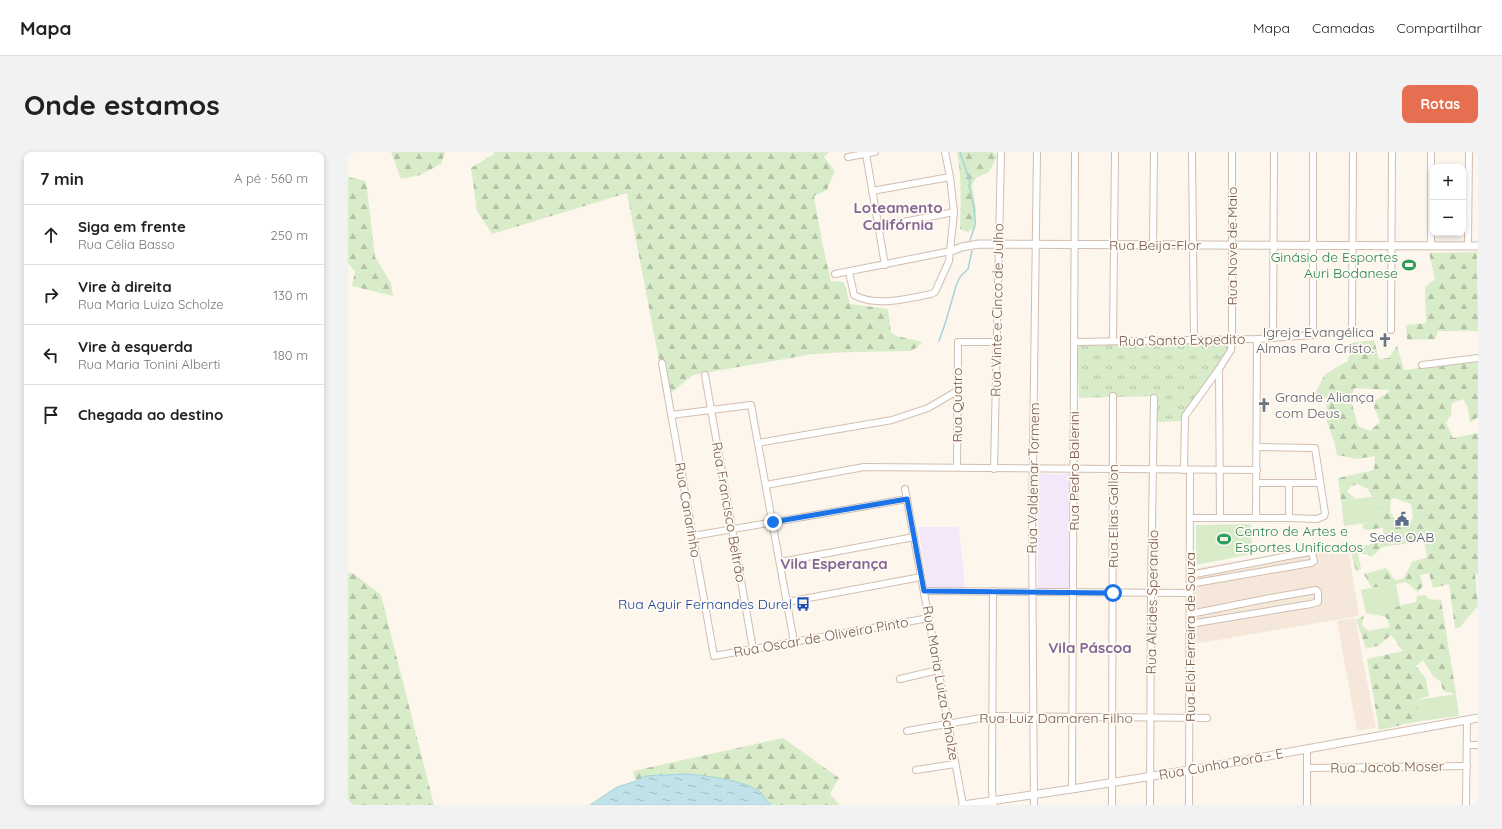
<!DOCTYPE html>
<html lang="pt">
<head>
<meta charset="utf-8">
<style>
  body { margin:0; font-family:Quicksand,sans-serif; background:#f2f2f2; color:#202124 }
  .controls { position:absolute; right:12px; top:12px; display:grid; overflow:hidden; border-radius:8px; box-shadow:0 2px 6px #0003 }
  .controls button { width:36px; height:36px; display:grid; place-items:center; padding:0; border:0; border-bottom:1px solid #e0e0e0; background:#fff; color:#202124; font:20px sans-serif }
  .stop { position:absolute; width:12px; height:12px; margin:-9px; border:3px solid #1a73e8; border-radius:50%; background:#fff }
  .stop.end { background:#1a73e8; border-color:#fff; box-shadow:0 1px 4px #0008 }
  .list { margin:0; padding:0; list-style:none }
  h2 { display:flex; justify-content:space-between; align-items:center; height:52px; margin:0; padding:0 16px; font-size:17px }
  h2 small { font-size:13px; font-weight:400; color:#757577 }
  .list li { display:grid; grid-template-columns:26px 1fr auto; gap:12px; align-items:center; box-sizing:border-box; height:60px; padding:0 16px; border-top:1px solid #e0e0e0 }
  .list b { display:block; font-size:15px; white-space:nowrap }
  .list p { margin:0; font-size:13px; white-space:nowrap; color:#757577 }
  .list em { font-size:13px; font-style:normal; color:#757577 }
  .icon { flex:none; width:22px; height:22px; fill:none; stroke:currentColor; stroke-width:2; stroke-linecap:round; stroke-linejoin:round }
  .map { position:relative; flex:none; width:1130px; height:653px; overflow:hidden; border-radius:8px }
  header { display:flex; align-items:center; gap:24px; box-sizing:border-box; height:56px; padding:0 20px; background:#fff; border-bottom:1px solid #e0e0e0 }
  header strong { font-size:19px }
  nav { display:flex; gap:22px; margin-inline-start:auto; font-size:14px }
  .intro { display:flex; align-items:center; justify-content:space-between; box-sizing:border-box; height:96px; padding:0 24px }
  h1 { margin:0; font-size:28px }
  .button { padding:10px 18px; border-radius:8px; background:#e76f51; color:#fff; font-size:14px; font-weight:700 }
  main { display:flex; gap:24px; padding:0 24px }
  aside { flex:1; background:#fff; border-radius:8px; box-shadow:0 2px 6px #0003 }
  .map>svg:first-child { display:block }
</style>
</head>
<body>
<header>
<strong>Mapa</strong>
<nav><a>Mapa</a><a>Camadas</a><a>Compartilhar</a></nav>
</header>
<div class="intro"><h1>Onde estamos</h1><a class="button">Rotas</a></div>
<main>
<aside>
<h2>7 min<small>A pé · 560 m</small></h2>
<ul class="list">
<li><svg class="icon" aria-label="ahead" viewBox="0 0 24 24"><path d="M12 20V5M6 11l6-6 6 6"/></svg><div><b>Siga em frente</b><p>Rua Célia Basso</p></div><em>250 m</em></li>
<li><svg class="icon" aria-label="right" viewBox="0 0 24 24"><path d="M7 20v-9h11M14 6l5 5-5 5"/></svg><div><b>Vire à direita</b><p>Rua Maria Luiza Scholze</p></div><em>130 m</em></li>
<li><svg class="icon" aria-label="left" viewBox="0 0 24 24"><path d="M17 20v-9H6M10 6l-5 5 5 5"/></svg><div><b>Vire à esquerda</b><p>Rua Maria Tonini Alberti</p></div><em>180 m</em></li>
<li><svg class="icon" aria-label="arrive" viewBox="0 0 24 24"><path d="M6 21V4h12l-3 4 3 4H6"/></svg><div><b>Chegada ao destino</b></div></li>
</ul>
</aside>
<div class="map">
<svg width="1130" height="653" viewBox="0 0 1130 653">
  <defs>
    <pattern id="forest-firs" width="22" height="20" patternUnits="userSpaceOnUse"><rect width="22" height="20" fill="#d8ecc9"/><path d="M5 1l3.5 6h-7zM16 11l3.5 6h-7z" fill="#b4c2a5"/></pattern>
    <pattern id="park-tufts" width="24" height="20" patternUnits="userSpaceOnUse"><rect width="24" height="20" fill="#d8ecc9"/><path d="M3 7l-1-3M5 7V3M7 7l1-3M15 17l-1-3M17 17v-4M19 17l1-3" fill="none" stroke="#b4c2a5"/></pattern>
    <pattern id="water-ripples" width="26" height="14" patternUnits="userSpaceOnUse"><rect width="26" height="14" fill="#bfe3e8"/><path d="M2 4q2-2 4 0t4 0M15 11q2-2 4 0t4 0" fill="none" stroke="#a0bbbe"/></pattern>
  </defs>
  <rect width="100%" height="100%" fill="#fdf6ec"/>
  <g fill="#f5e8da">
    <polygon points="999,390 1011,464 846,492 845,417"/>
    <polygon points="1007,466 1028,576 1009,579 989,469"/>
  </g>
  <g fill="#f3e8fa">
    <rect x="690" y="322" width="31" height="115"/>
    <polygon points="570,375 611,375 617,436 580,436"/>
  </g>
  <g fill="url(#forest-firs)" fill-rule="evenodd">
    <polygon points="43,0 97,0 93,12 72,23 53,27"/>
    <polygon points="146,0 481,0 476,5 487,19 479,38 466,44 475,95 483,129 496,130 502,152 540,157 543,180 548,184 575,190 564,199 502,200 465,202 345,223 318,245 279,41 144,82 129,59 123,16 146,2"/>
    <path d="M609,0H645L649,5L641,20L628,26L624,34L628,57L626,76L620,80L612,77C613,51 614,26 609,0Z"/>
    <polygon points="0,25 18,29 27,105 43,131 45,144 4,134 7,119 0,111"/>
    <polygon points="1129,100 1130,179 1090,179 1087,187 1059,188 1058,173 1078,171 1077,135 1087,127 1081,101"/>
    <path d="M1026,188L1031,207L1041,206L1049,194L1056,218L1130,210V265L1122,271L1120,256L1115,247L1104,251L1103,263L1098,271L1105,286L1130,281V423L1127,421L1130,454L1111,476H1107L1101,432L1085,436L1081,421L1072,423L1075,434L1070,440L1058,430L1024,436L1016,422L1038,416L1047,428L1055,427L1064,410L1079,405L1076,389L1034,395L1026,403L1022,405L1019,402H1010L1013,417L1008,419L1002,397L1036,389L1035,376L1016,378L1014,372L1032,369L1028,344L1024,345L1020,337L1010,332L1003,334L999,340L1008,347L993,349L990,326L1026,318L1027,304L1009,307L989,303L986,289L979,270L978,246L967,242L977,222L1000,209L1003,191ZM1006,236L1042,238L1038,242L1028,248L1026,255L1032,270L1022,279L1010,274L1003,248ZM1046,346L1063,352L1065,365L1061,373L1049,370L1042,360L1043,348Z"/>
    <polygon points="0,421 6,422 33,443 86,653 0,653"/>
    <polygon points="1078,443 1080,447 1093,448 1108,542 1095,539 1093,530 1085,524 1075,508 1068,514 1078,527 1081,544 1069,548 1072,569 1031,578 1019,507 1055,499 1043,483 1030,494 1018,496 1008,468 1016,463 1014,473 1020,479 1042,475 1038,465 1018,461 1068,450 1069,444"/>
    <polygon points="435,586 491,626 482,642 492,653 423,653 411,639 397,633 359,624 335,622 297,624 288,629 285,619"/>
  </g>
  <polygon fill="url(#park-tufts)" points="882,190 882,194 834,266 834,269 809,270 808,244 731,246 729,194"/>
  <g fill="#d8ecc9">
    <polygon points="1029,344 1032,369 996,374 993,349"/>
    <polygon points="903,372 904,402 848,413 848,373"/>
    <polygon points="1048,431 1052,454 1018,461 1013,438"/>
    <polygon points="1108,542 1111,564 1072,569 1069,548"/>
  </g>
  <path fill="url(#water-ripples)" stroke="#a5d3da" d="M335,622C354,623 395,628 411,639C415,642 419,649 423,653H242L269,635L288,629L297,624Z"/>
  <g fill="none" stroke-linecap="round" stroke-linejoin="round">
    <g stroke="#a5d3da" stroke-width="1.5">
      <path d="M612,0L622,30L621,34C624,46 628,60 627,73C626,78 623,83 622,89"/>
      <polyline points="591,189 598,169 608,134 612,125 620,117 624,99"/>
    </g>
    <defs>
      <g id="minor">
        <polyline points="844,0 846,187"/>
        <polyline points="518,2 537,113"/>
        <polyline points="500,5 527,0"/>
        <polyline points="524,39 602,25"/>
        <polyline points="530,75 606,60"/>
        <polyline points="805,93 806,0"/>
        <polyline points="1083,94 1083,0"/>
        <polyline points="1120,94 1121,0"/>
        <path d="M501,120L506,143C527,155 560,147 583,142L587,140L601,109L606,60L602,25L597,0"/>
        <polyline points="487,122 603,99"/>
        <polyline points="1043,178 1044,0"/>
        <polyline points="1004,179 1005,0"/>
        <polyline points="925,186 926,0"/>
        <polyline points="765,189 767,0"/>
        <polyline points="727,190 909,187 965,183 965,0"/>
        <polyline points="314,211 366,504 581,466"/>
        <polyline points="1074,213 1130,206"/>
        <polyline points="871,217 872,366"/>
        <polyline points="357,223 405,497"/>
        <polyline points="323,263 403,253 446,490"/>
        <polyline points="410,291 544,268 580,256 609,239"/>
        <polyline points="609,315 610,190 649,190"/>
        <polyline points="646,317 653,0"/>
        <polyline points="836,318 837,264 871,217 883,198 884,187 884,0"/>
        <polyline points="909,331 972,331"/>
        <polyline points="941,332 941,366"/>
        <polyline points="418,333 516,315 909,318"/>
        <polyline points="557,337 615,653"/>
        <polyline points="843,366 941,366 969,367 976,364 977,361 967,296 909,295"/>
        <polyline points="908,366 909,187"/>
        <polyline points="345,384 559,347"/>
        <polyline points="432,410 566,385"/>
        <polyline points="842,432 963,411 966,409 964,401 961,400 842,423"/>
        <polyline points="576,439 842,441"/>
        <polyline points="439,450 573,425"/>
        <polyline points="842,472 963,452 970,450 970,440 968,438 922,446 842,462"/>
        <polyline points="552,527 590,518"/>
        <polyline points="559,579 644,564 859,566"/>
        <polyline points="1119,593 1130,593"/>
        <polyline points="959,616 1119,614"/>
        <polyline points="568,618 607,612"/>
        <polyline points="724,637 727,0"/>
        <polyline points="645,653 644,637 645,439"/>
        <polyline points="686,653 684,377 689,0"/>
        <polyline points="764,653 765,244"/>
        <polyline points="802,653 803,441 806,246"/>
        <polyline points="841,653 842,318"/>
        <polyline points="959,653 959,597"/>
        <polyline points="1118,653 1119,568"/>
      </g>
      <g id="tertiary">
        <polyline points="603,99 614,95 631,92 1130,94"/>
        <polyline points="615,653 724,637 854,616 1130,566"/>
      </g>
    </defs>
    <use href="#minor" stroke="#d1beb0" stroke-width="8"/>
    <use href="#tertiary" stroke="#d1beb0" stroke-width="9"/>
    <use href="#minor" stroke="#fff" stroke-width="6"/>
    <use href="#tertiary" stroke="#fff" stroke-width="7"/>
  </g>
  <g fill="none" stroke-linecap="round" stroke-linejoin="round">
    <polyline stroke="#1a73e8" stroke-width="5" points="425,370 559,347 576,439 765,441"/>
  </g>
  <defs>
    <symbol id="stadium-bare" viewBox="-9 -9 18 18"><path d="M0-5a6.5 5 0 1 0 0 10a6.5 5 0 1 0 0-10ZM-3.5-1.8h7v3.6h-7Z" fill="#2e9e5b" stroke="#fffaf3" stroke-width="2.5" paint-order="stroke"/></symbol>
    <symbol id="church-bare" viewBox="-9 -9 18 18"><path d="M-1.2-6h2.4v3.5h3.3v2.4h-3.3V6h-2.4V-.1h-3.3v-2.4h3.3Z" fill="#6b7280" stroke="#fffaf3" stroke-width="2.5" paint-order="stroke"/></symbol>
    <symbol id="civic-bare" viewBox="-9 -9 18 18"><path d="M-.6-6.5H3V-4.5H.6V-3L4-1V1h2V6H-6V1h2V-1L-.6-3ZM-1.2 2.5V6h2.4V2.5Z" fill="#5c6f8a" stroke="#fffaf3" stroke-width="2.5" paint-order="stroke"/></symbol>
    <symbol id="bus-bare" viewBox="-9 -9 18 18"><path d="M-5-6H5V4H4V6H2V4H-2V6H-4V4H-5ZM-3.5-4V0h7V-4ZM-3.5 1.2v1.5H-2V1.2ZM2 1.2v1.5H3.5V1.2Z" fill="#1a4fb4" stroke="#fffaf3" stroke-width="2.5" paint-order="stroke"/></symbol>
  </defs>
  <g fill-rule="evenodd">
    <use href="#stadium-bare" x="1051" y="103" width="20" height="20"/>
    <use href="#church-bare" x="1027" y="178" width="20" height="20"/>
    <use href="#church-bare" x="906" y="243" width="20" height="20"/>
    <use href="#civic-bare" x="1044" y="357" width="20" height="20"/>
    <use href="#stadium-bare" x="866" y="377" width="20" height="20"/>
    <use href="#bus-bare" x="445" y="442" width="20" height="20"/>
  </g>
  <g text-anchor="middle" stroke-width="3.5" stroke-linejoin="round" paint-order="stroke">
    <g font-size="14" fill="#7a5c4d" stroke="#fffaf3">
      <text x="807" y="98">Rua Beija-Flor</text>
      <text transform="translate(884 94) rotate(-90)" y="5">Rua Nove de Maio</text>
      <text transform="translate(649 158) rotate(-89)" y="5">Rua Vinte e Cinco de Julho</text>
      <text transform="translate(834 188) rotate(-1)" y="5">Rua Santo Expedito</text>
      <text transform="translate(609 253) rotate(-90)" y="5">Rua Quatro</text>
      <text transform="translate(726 319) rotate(-90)" y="5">Rua Pedro Balerini</text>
      <text transform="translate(685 326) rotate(-89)" y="5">Rua Valdemar Tormem</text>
      <text transform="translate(340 358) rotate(80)" y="5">Rua Canarinho</text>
      <text transform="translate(381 360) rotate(80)" y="5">Rua Francisco Beltrão</text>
      <text transform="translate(765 364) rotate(-90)" y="5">Rua Elias Gallon</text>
      <text transform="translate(804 450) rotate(-89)" y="5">Rua Alcides Sperandio</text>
      <text transform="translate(473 485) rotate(-10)" y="5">Rua Oscar de Oliveira Pinto</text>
      <text transform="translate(842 485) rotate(-90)" y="5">Rua Elói Ferreira de Souza</text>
      <text transform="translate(593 531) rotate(80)" y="5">Rua Maria Luiza Scholze</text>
      <text x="708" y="571">Rua Luiz Damaren Filho</text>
      <text transform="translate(873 612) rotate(-10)" y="5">Rua Cunha Porã - E</text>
      <text transform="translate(1039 615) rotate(-1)" y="5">Rua Jacob Moser</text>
    </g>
    <g font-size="14" fill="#27864d" stroke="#fffaf3" text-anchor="end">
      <text x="1050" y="110">Ginásio de Esportes<tspan x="1050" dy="16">Auri Bodanese</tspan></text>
      <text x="887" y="384" text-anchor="start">Centro de Artes e<tspan x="887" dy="16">Esportes Unificados</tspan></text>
    </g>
    <g font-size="14" fill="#5b616d" stroke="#fffaf3" text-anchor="end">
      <text x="1026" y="185">Igreja Evangélica<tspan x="1026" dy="16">Almas Para Cristo.</tspan></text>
      <text x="927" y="250" text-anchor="start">Grande Aliança<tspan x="927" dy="16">com Deus</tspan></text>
    </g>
    <g font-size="14" fill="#4e5e75" stroke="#fffaf3">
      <text x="1054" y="390">Sede OAB</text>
    </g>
    <g font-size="14" fill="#164399" stroke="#fffaf3" text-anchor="end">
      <text x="444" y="457">Rua Aguir Fernandes Durel</text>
    </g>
    <g font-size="15" font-weight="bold" fill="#846695" stroke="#fffaf3">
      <text x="550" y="61">Loteamento<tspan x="550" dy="17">Califórnia</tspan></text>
      <text x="486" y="417">Vila Esperança</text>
      <text x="742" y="501">Vila Páscoa</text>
    </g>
  </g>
</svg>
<div class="controls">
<button>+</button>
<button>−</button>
</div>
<div class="stop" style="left:765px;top:441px"></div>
<div class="stop end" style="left:425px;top:370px"></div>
</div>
</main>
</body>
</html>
